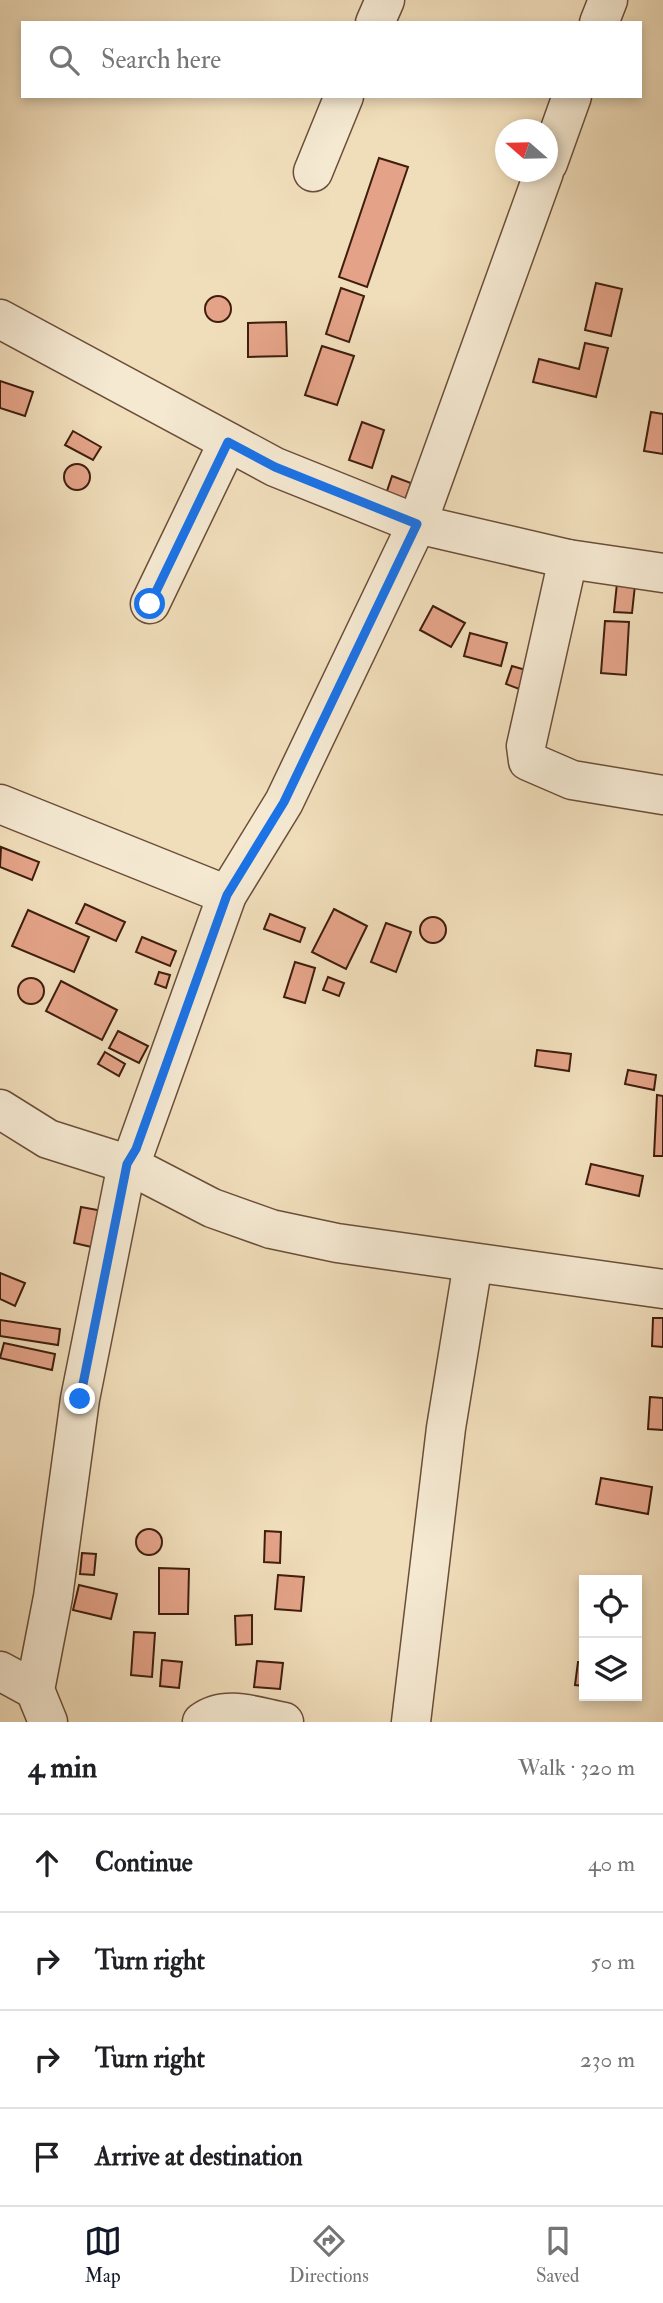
<!DOCTYPE html>
<html lang="en">
<head>
<meta charset="utf-8">
<style>
  body { margin:0; font-family:"IM FELL Double Pica",serif; background:#f2f2f2; color:#202124 }
  .controls { position:absolute; right:21px; bottom:21px; display:grid; overflow:hidden; border-radius:0px; box-shadow:0 4px 10px #0003 }
  .controls button { width:63px; height:63px; display:grid; place-items:center; padding:0; border:0; border-bottom:2px solid #e0e0e0; background:#fff; color:#202124; font:35px sans-serif }
  .compass { position:absolute; left:495px; top:119px; width:63px; height:63px; border-radius:50%; background:#fff; box-shadow:0 4px 10px #0003; rotate:290deg }
  .stop { position:absolute; width:21px; height:21px; margin:-16px; border:5px solid #1a73e8; border-radius:50%; background:#fff }
  .stop.end { background:#1a73e8; border-color:#fff; box-shadow:0 2px 7px #0008 }
  .list { margin:0; padding:0; list-style:none }
  h2 { display:flex; justify-content:space-between; align-items:center; height:91px; margin:0; padding:0 28px; font-size:30px }
  h2 small { font-size:23px; font-weight:400; color:#757577 }
  .list li { display:grid; grid-template-columns:46px 1fr auto; gap:21px; align-items:center; box-sizing:border-box; height:98px; padding:0 28px; border-top:2px solid #e0e0e0 }
  .list b { display:block; font-size:26px; white-space:nowrap }
  .list em { font-size:23px; font-style:normal; color:#757577 }
  .icon { flex:none; width:38px; height:38px; fill:none; stroke:currentColor; stroke-width:2; stroke-linecap:round; stroke-linejoin:round }
  .map { position:relative; flex:none; width:663px; height:1722px; overflow:hidden }
  .search { position:absolute; background:#fff; box-shadow:0 4px 10px #0003; left:21px; right:21px; top:21px; height:77px; display:flex; align-items:center; gap:18px; box-sizing:border-box; padding:0 24px; border-radius:0px; color:#757577; font-size:26px }
  .sheet { height:483px; background:#fff }
  nav { display:flex; justify-content:space-around; align-items:center; box-sizing:border-box; height:98px; border-top:2px solid #e0e0e0; background:#fff; font-size:19px; color:#757577 }
  nav a { display:grid; justify-items:center; gap:4px }
  nav .on { color:#111827 }
  .map>svg:first-child { display:block }
</style>
</head>
<body>
<div class="map">
<svg width="663" height="1722" viewBox="0 0 663 1722">
  <rect width="100%" height="100%" fill="#f0ddba"/>
  <filter id="stains"><feTurbulence type="fractalNoise" baseFrequency=".00286" numOctaves="4"/><feColorMatrix values="0 0 0 0 .2 0 0 0 0 .09 0 0 0 0 .02 0 0 0 .5 -.17"/></filter>
  <radialGradient id="worn" r=".72"><stop offset=".6" stop-color="#630" stop-opacity="0"/><stop offset="1" stop-color="#630" stop-opacity=".3"/></radialGradient>
  <g fill="#e4a388" stroke="#3f1e0e" stroke-width="2">
    <polygon points="379,158 408,167 367,287 339,277"/>
    <polygon points="596,283 622,289 611,336 585,330"/>
    <polygon points="341,288 364,296 349,342 326,334"/>
    <circle cx="218" cy="309" r="13"/>
    <polygon points="286,322 287,356 248,357 248,323"/>
    <polygon points="585,343 608,348 596,397 533,382 539,359 579,369"/>
    <polygon points="322,346 354,356 337,405 305,395"/>
    <polygon points="0,381 33,392 25,416 0,408"/>
    <polygon points="651,412 663,414 663,454 644,451"/>
    <polygon points="362,422 384,430 372,468 349,460"/>
    <polygon points="73,431 101,447 93,460 65,445"/>
    <circle cx="77" cy="477" r="13"/>
    <polygon points="392,476 411,483 405,500 386,494"/>
    <polygon points="617,583 635,585 632,613 614,612"/>
    <polygon points="433,606 465,623 451,647 420,630"/>
    <polygon points="605,621 629,622 626,675 601,673"/>
    <polygon points="470,633 507,643 501,666 464,656"/>
    <polygon points="512,666 529,671 522,690 506,684"/>
    <polygon points="1,847 39,862 32,880 0,867"/>
    <polygon points="85,904 125,922 116,941 76,923"/>
    <polygon points="334,909 367,926 346,969 312,952"/>
    <polygon points="28,910 89,937 74,972 12,946"/>
    <polygon points="270,914 305,928 300,942 264,929"/>
    <circle cx="433" cy="930" r="13"/>
    <polygon points="386,923 411,932 396,972 371,962"/>
    <polygon points="142,937 176,951 170,966 136,952"/>
    <polygon points="295,962 315,968 305,1003 284,997"/>
    <polygon points="159,972 170,975 166,988 155,984"/>
    <polygon points="328,977 344,983 339,996 323,990"/>
    <circle cx="31" cy="991" r="13"/>
    <polygon points="61,981 117,1010 102,1040 46,1011"/>
    <polygon points="118,1031 148,1046 139,1063 109,1048"/>
    <polygon points="537,1050 571,1054 569,1071 535,1066"/>
    <polygon points="105,1052 125,1064 119,1076 98,1064"/>
    <polygon points="628,1070 656,1075 654,1090 625,1084"/>
    <polygon points="657,1095 663,1096 663,1156 654,1156"/>
    <polygon points="591,1164 643,1176 639,1196 586,1184"/>
    <polygon points="81,1207 103,1211 96,1248 74,1243"/>
    <polygon points="0,1273 25,1283 15,1306 0,1299"/>
    <polygon points="653,1318 663,1318 663,1347 652,1346"/>
    <polygon points="0,1320 60,1329 58,1345 0,1336"/>
    <polygon points="4,1343 55,1354 52,1370 0,1358"/>
    <polygon points="650,1397 663,1398 663,1430 648,1429"/>
    <polygon points="601,1478 652,1487 648,1514 596,1504"/>
    <circle cx="149" cy="1542" r="13"/>
    <polygon points="265,1531 281,1532 280,1563 264,1562"/>
    <polygon points="82,1553 96,1554 94,1575 80,1574"/>
    <polygon points="159,1568 189,1569 188,1614 159,1614"/>
    <polygon points="278,1575 304,1577 301,1611 275,1609"/>
    <polygon points="79,1585 117,1594 111,1619 73,1610"/>
    <polygon points="252,1615 252,1644 236,1645 235,1616"/>
    <polygon points="134,1632 155,1633 152,1677 131,1675"/>
    <polygon points="162,1660 182,1662 179,1688 160,1686"/>
    <polygon points="257,1661 283,1663 280,1689 254,1687"/>
    <polygon points="578,1662 584,1662 584,1686 575,1685"/>
  </g>
  <g fill="none" stroke-linecap="round" stroke-linejoin="round">
    <defs>
      <g id="minor">
        <polyline points="375,23 385,0"/>
        <polyline points="599,23 608,0"/>
        <polyline points="548,163 572,96"/>
        <polyline points="313,172 344,96"/>
        <polyline points="0,319 275,467 417,524 568,559 663,573"/>
        <polyline points="568,559 526,746 528,761 572,780 663,795"/>
        <polyline points="150,604 228,442"/>
        <polyline points="0,804 227,895"/>
        <polyline points="0,1109 48,1139 127,1164 212,1208 271,1229 337,1243 663,1289"/>
        <polyline points="0,1671 35,1690"/>
        <polyline points="48,1722 35,1690 53,1597 80,1399 127,1164 136,1149 227,895 284,802 417,524 544,172"/>
        <path d="M202,1722C226,1704 257,1717 284,1722"/>
        <polyline points="411,1722 446,1428 473,1263"/>
      </g>
    </defs>
    <use href="#minor" stroke="#6b4e39" stroke-width="41"/>
    <use href="#minor" stroke="#f5e9d2" stroke-width="38"/>
  </g>
  <g fill="none" stroke-linecap="round" stroke-linejoin="round">
    <polyline stroke="#1a73e8" stroke-width="9" points="80,1399 127,1164 136,1149 227,895 284,802 417,524 275,467 228,442 150,604"/>
  </g>
  <rect width="100%" height="100%" filter="url(#stains)"/>
  <rect width="100%" height="100%" fill="url(#worn)"/>
</svg>
<div class="controls">
<button><svg class="icon" aria-label="locate" viewBox="0 0 24 24"><circle cx="12" cy="12" r="6"/><path d="M12 2v4M12 18v4M2 12h4M18 12h4"/></svg></button>
<button><svg class="icon" aria-label="layers" viewBox="0 0 24 24"><path d="M12 4l9 5-9 5-9-5zM3 14l9 5 9-5"/></svg></button>
</div>
<svg class="compass" viewBox="-18 -18 36 36"><path d="M0-13l5 13h-10z" fill="#e53935"/><path d="M0 13l5-13h-10z" fill="#757577"/></svg>
<div class="stop" style="left:150px;top:604px"></div>
<div class="stop end" style="left:80px;top:1399px"></div>
<div class="search"><svg class="icon" aria-label="search" viewBox="0 0 24 24"><circle cx="10" cy="10" r="6"/><path d="M15 15l6 6"/></svg>Search here</div>
</div>
<section class="sheet">
<h2>4 min<small>Walk · 320 m</small></h2>
<ul class="list">
<li><svg class="icon" aria-label="ahead" viewBox="0 0 24 24"><path d="M12 20V5M6 11l6-6 6 6"/></svg><div><b>Continue</b></div><em>40 m</em></li>
<li><svg class="icon" aria-label="right" viewBox="0 0 24 24"><path d="M7 20v-9h11M14 6l5 5-5 5"/></svg><div><b>Turn right</b></div><em>50 m</em></li>
<li><svg class="icon" aria-label="right" viewBox="0 0 24 24"><path d="M7 20v-9h11M14 6l5 5-5 5"/></svg><div><b>Turn right</b></div><em>230 m</em></li>
<li><svg class="icon" aria-label="arrive" viewBox="0 0 24 24"><path d="M6 21V4h12l-3 4 3 4H6"/></svg><div><b>Arrive at destination</b></div></li>
</ul>
</section>
<nav>
<a class="on"><svg class="icon" aria-label="map" viewBox="0 0 24 24"><path d="M3 6l6-2 6 2 6-2v14l-6 2-6-2-6 2zM9 4v14M15 6v14"/></svg>Map</a>
<a><svg class="icon" aria-label="directions" viewBox="0 0 24 24"><path d="M12 3l9 9-9 9-9-9zM9 14v-3h6M13 9l2 2-2 2"/></svg>Directions</a>
<a><svg class="icon" aria-label="saved" viewBox="0 0 24 24"><path d="M7 4h10v16l-5-4-5 4z"/></svg>Saved</a>
</nav>
</body>
</html>
